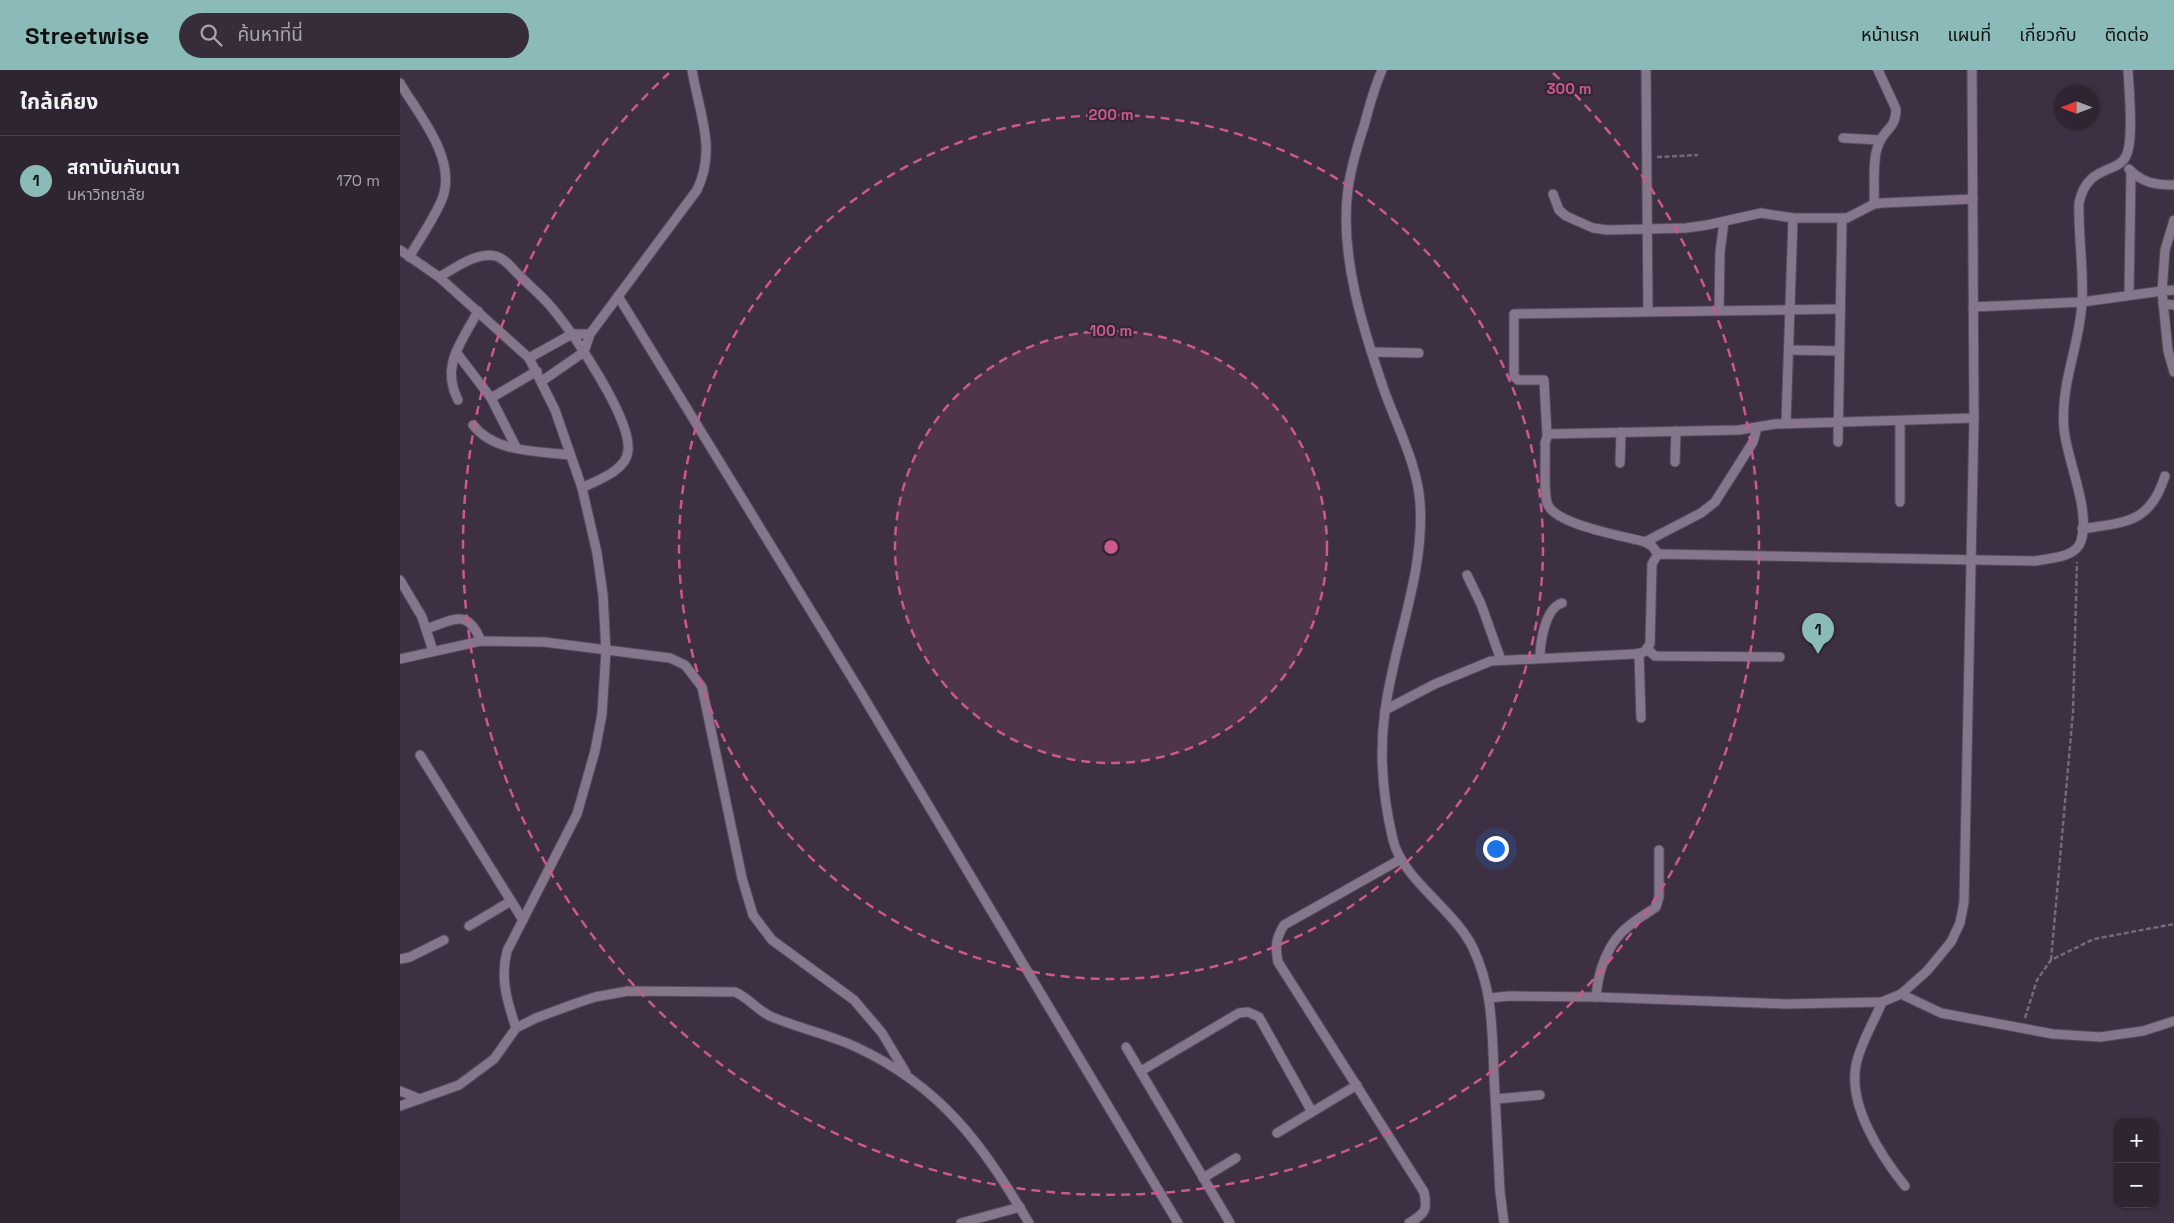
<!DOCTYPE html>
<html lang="th">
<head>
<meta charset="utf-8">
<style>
  body { margin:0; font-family:"Space Grotesk","Noto Sans Thai",sans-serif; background:#362c3a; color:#f1f3f6 }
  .controls { position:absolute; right:15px; bottom:15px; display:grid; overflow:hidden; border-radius:10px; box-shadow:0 1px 4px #0004 }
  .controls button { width:45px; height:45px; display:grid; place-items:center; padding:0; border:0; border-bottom:1px solid #49414d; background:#2e2432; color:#f1f3f6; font:25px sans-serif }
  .compass { position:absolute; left:1654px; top:15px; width:45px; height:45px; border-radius:50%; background:#2e2432; box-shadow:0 1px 4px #0004; rotate:270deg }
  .you { position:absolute; left:1095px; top:778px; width:18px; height:18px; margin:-12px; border:4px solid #fff; border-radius:50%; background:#1a73e8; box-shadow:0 0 0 8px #1a73e833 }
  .badge { display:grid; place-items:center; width:32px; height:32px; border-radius:50%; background:#8bbbb9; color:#111; font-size:16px; font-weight:700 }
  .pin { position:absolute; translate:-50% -41px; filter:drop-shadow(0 1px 2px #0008) }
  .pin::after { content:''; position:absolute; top:26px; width:18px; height:15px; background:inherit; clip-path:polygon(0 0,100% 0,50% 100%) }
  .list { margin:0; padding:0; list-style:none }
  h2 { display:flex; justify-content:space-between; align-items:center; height:65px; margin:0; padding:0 20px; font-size:21px }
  h2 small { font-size:16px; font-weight:400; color:#a7a4ac }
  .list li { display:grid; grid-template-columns:32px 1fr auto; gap:15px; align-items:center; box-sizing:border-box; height:90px; padding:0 20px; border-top:1px solid #49414d }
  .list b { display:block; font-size:19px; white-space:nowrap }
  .list p { margin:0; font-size:16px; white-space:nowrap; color:#a7a4ac }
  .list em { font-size:16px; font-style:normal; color:#a7a4ac }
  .icon { flex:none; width:28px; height:28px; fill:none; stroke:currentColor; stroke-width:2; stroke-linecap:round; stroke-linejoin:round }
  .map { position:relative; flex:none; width:1774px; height:1153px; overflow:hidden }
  header { display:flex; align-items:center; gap:30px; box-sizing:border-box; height:70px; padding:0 25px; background:#8bbbb9; color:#111 }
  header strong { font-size:24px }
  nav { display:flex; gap:28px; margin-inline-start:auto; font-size:18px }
  .search { width:350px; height:45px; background:#362c3a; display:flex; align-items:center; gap:12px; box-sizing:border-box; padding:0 18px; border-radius:28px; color:#a7a4ac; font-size:19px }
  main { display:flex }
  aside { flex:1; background:#2e2432 }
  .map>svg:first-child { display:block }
</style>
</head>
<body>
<header>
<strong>Streetwise</strong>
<div class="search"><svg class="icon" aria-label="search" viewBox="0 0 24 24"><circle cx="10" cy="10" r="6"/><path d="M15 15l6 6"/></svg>ค้นหาที่นี่</div>
<nav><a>หน้าแรก</a><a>แผนที่</a><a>เกี่ยวกับ</a><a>ติดต่อ</a></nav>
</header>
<main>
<aside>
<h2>ใกล้เคียง<small></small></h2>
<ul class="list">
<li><span class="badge">1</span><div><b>สถาบันกันตนา</b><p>มหาวิทยาลัย</p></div><em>170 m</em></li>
</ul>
</aside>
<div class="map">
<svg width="1774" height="1153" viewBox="0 0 1774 1153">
  <rect width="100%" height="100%" fill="#3d3042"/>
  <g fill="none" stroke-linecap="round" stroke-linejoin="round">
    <defs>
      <g id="service">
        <path d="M982,0C974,18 969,37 964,56C957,77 951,97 948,119C939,184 963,259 984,320C997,356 1017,394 1020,432C1025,504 994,572 985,641C979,683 983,728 993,770C1003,810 1054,839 1073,878C1093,921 1092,959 1094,1005C1096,1044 1098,1083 1100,1122L1104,1153"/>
        <polyline points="1246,0 1248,241"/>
        <path d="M0,13C18,44 54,85 44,123C41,138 18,172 9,187"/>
        <polyline points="1443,68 1480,70"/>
        <path d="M1729,99C1742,113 1756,115 1774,115"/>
        <polyline points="1153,124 1159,140 1166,146 1193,158 1208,160 1286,158 1307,155 1361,143 1393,148 1447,148 1474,134 1482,133 1573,129"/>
        <path d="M1474,134C1475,118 1472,90 1478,76C1483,59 1496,60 1496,39L1478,0"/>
        <path d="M0,180L39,207L129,288L155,340L182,418L197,483L203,525L206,581L202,644L195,681L177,744L107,881C100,909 107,931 116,958"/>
        <path d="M39,207C54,199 77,181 96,186C106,189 114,201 122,208C132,218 143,227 152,238C173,263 232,349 228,381C226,401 197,410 182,418"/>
        <polyline points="1774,220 1762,221 1768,281 1774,302"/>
        <polyline points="1729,225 1731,101"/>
        <polyline points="218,226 460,621 778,1153"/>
        <polyline points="1763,234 1774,235"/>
        <polyline points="1573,237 1682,232 1762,221 1765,180 1774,150"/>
        <polyline points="1319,240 1320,182 1324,152"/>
        <polyline points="1389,280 1440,281"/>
        <polyline points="56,282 91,328"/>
        <polyline points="972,282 1019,283"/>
        <polyline points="129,288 172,264 190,264"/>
        <path d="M142,311L184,282L190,264L297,120C317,79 299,43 292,0"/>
        <path d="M58,330C40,295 62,272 78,241"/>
        <polyline points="1386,353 1393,148"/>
        <path d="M73,355C95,383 138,381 170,385"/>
        <polyline points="1147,365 1144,310 1118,310 1114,306 1114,244 1440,239"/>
        <polyline points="1438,372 1442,149"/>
        <polyline points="116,377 91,328 137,301"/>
        <polyline points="1275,392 1276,361"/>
        <polyline points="1220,393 1221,362"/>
        <polyline points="1500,432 1500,351"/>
        <path d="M1682,459C1727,452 1750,453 1765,406"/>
        <polyline points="1245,472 1301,443 1315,432 1353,372 1357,358"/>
        <path d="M1258,484L1252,476L1245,472C1224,466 1157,455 1148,435C1143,426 1146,385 1145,373L1148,364L1339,360L1375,354L1574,348"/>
        <polyline points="1067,505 1081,534 1101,590"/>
        <polyline points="0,510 22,547 33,581"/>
        <path d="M26,559C54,550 67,537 81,571"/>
        <polyline points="1247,579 1255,586 1380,587"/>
        <polyline points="1239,584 1241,648"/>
        <path d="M1140,588C1140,573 1145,538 1162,533"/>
        <polyline points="0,589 81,571 144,572 270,588 285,595 302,617 342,808 353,845 372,870 454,930 482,963 506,1003"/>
        <path d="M985,640L1035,614L1091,591L1235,584L1244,582L1250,574L1252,494L1258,484L1635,491C1649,488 1676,488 1681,471C1691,440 1667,391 1664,359C1660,313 1680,275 1682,232C1684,199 1678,166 1679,133C1687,94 1718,104 1726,86C1734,70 1729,20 1728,0"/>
        <polyline points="20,685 123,850"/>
        <path d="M1001,789L884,855C876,868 875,877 878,892L1024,1122C1028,1141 1025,1143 1009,1153"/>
        <polyline points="69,856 111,831"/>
        <polyline points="0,889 10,887 44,870"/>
        <polyline points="1501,924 1541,943 1653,964 1700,967 1743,961 1774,951"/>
        <path d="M1196,927C1198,901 1208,871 1230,855C1238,848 1248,843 1256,837L1259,827V780"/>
        <polyline points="1090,928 1109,926 1196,927 1386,934 1482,932 1501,924 1527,901 1551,872 1560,853 1564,832 1574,348 1572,0"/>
        <path d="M1482,932C1474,952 1460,974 1456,995C1448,1036 1481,1086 1505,1116"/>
        <polyline points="726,977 830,1153"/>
        <polyline points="741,1001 839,943 848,942 859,947 912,1042"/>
        <polyline points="0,1021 20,1029"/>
        <polyline points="1096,1029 1140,1025"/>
        <path d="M0,1036L59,1015L94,989L116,958L136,948L174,934L195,927L228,921L335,922C349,928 357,940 370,946C397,958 428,964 456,977C542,1017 582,1074 629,1153"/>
        <polyline points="877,1063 957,1015"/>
        <polyline points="803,1108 836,1088"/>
        <polyline points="561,1153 620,1137"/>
      </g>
    </defs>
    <use href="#service" stroke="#574c5b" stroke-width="11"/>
    <g stroke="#756a79" stroke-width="2.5" stroke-dasharray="5 2.5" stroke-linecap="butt">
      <polyline points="1257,87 1298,85"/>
      <polyline points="1651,890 1673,642 1677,492"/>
      <polyline points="1625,948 1637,910 1651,890 1694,869 1774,854"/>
    </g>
    <use href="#service" stroke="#86768b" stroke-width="9"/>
  </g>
  <circle cx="711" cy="477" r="216" fill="#cb5989" fill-opacity=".12"/>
  <g fill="none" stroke="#cb5989" stroke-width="2.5" stroke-dasharray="9 6">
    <circle cx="711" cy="477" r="216"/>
    <circle cx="711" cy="477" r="432"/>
    <path d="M1153 3A648 648 0 1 1 269 3"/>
  </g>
  <circle cx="711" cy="477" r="8" fill="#cb5989" stroke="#332637" stroke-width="2.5"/>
  <g font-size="15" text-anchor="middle" font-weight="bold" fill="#cb5989" stroke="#332637" stroke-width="4.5" stroke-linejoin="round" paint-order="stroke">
    <text x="1169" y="24">300 m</text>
    <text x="711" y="50">200 m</text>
    <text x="711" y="266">100 m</text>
  </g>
</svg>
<div class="controls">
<button>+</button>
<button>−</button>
</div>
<svg class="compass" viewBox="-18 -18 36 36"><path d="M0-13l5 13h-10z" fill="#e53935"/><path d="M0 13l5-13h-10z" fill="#a7a4ac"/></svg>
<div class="you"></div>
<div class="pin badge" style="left:1418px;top:584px">1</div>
</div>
</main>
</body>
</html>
